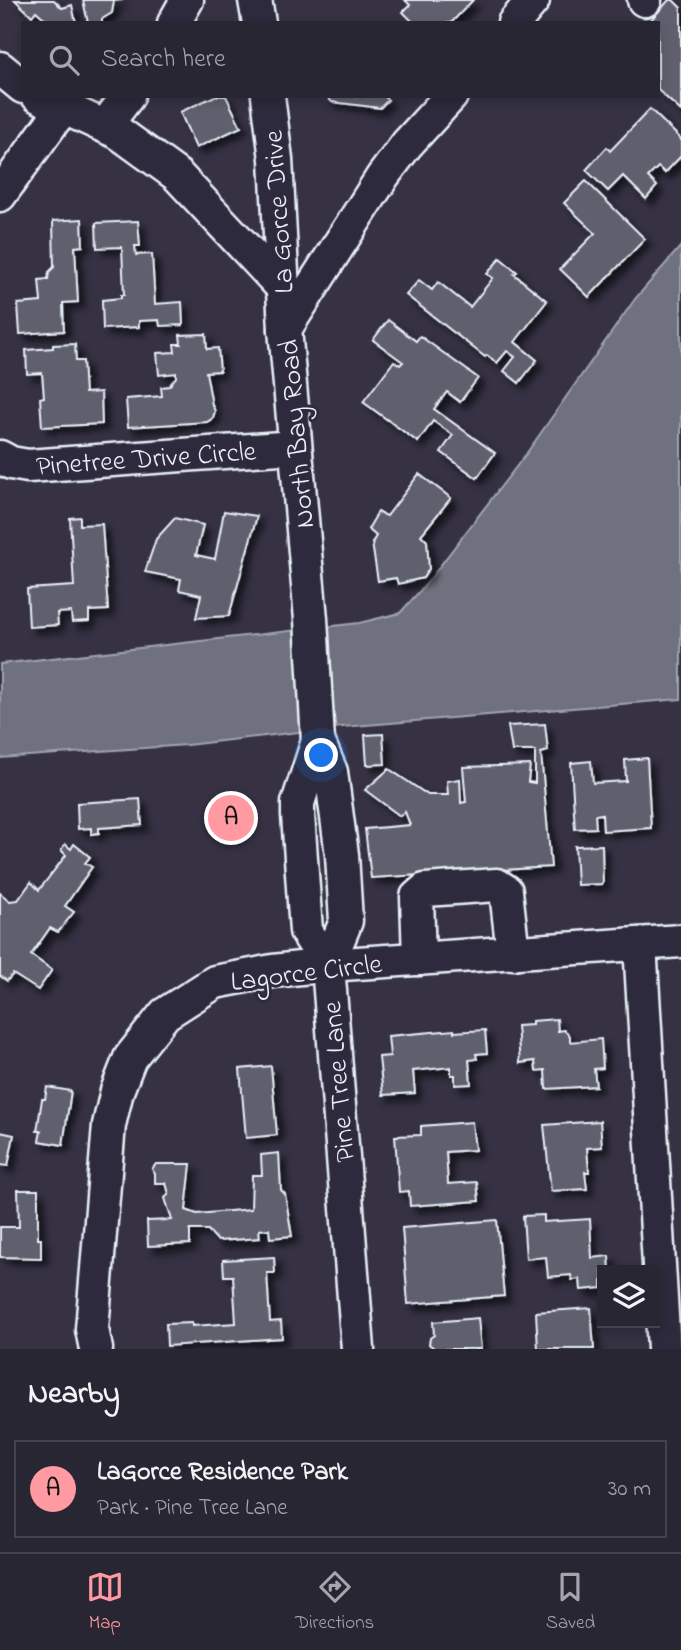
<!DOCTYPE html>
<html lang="en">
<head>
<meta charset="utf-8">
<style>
  body { margin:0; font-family:"Indie Flower",sans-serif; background:#34323f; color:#f1f3f6 }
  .controls { position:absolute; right:21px; bottom:21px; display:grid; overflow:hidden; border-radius:0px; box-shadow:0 4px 10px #0003 }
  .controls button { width:63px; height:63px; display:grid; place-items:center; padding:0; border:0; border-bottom:2px solid #44434e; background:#282633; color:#f1f3f6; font:35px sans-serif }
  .you { position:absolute; left:322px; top:756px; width:24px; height:24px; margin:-18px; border:5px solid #fff; border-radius:50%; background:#1a73e8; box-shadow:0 0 0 10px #1a73e833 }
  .badge { display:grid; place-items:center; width:46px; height:46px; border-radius:50%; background:#ff9aa2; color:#111; font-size:23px; font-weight:700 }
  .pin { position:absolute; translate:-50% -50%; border:4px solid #fff; box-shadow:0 2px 7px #0006 }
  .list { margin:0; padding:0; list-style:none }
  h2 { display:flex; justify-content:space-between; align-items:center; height:91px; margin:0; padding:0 28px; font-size:30px }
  h2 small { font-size:23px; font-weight:400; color:#a5a5ac }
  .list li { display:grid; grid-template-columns:46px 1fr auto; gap:21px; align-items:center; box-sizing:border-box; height:98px; margin:0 14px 14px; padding:0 14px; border:2px solid #44434e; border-radius:0px }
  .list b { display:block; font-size:26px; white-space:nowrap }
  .list p { margin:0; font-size:23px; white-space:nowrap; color:#a5a5ac }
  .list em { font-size:23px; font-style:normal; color:#a5a5ac }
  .icon { flex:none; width:38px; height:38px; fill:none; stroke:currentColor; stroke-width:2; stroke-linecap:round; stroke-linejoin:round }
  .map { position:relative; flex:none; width:681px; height:1349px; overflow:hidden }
  .search { position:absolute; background:#282633; box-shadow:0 4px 10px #0003; left:21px; right:21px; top:21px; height:77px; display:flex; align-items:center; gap:18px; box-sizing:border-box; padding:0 24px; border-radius:0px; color:#a5a5ac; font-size:26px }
  .sheet { height:203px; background:#282633 }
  nav { display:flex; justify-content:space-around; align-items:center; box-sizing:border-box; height:98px; border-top:2px solid #44434e; background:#282633; font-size:19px; color:#a5a5ac }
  nav a { display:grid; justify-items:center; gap:4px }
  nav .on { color:#ff9aa2 }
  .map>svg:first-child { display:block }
</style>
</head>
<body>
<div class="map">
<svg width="681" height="1349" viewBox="0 0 681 1349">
  <defs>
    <filter id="shadow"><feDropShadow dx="6" dy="6" stdDeviation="3.5" flood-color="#0009"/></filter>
  </defs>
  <rect width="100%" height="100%" fill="#363244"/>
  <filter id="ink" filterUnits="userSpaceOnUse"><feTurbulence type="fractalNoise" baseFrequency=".0143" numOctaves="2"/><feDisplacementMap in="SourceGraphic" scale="14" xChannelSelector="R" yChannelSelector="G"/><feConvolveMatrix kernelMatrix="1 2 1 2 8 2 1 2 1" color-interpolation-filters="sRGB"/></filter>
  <g filter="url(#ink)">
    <polygon fill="#70717f" stroke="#a0a4af" stroke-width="2" points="681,246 681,699 342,727 187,745 0,758 0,664 359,623 400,613 426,584 526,454 635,299"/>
    <g fill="#605e6e" stroke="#e8f1f8" stroke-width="2" filter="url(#shadow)">
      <polygon points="15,0 54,0 62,8 72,5 76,23 50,23 36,11 32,16"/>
      <polygon points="83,0 123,0 114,1 112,13 102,19 102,23 88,23"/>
      <polygon points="405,0 473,0 451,23 414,23 403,12 410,5"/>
      <polygon points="669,0 673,0 681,8 681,111 658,90 658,23 648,23"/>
      <polygon points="215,96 226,96 241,127 196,148 180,112"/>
      <polygon points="384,96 388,100 380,108 332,102 326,96"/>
      <polygon points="650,109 681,139 681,156 665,173 658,167 648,177 657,186 646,199 623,176 608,191 586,170 607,147 610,151"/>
      <polygon points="586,181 645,239 589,297 560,269 595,233 564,203"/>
      <polygon points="82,219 83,246 75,247 78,302 63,303 64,331 20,334 18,304 41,302 39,280 48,279 49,272 54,267 53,221"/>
      <polygon points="138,221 140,246 135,246 136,255 152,254 155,304 182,302 183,325 160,326 159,320 139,321 139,327 103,329 102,300 121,298 121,295 124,295 122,247 97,248 96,223"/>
      <polygon points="500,258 517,272 514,274 547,301 515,342 537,360 519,383 504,371 515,357 507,351 497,363 487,355 485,357 406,295 419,280 432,290 438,282 470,307 493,278 487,274"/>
      <polygon points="388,320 416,341 420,336 478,378 460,402 447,392 434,409 495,453 477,478 441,452 453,435 433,421 418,442 363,402 394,361 400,365 403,362 373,340"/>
      <polygon points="206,334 207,349 218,348 220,371 206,372 212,405 215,411 213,418 207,422 128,427 126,399 162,396 161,387 169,386 176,377 176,373 159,375 157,353 175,352 174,344 181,344 180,335"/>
      <polygon points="75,344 76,361 83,361 85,393 101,392 102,424 42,427 40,398 44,397 42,373 27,374 26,350 53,348 53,345"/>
      <polygon points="419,474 451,498 421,535 427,541 429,569 423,578 398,584 396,578 378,581 372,543 376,536 368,529 378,512 387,516"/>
      <polygon points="224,511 257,516 229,616 196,618 201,595 179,590 181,579 145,572 156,539 175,518 203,525 196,555 215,559"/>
      <polygon points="80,517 80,525 102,524 108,610 89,611 89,621 72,622 71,612 57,613 58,625 29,627 27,589 74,586 70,518"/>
      <polygon points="545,724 548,751 541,753 551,867 371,878 365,829 410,825 405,812 400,816 365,790 389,769 428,795 448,795 447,781 460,779 461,803 466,802 463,767 530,765 528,782 535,783 535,751 512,751 508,726"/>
      <polygon points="383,734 385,764 367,765 365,735"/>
      <polygon points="647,758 651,828 603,831 602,814 595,815 596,828 575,829 571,763 591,761 593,783 626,781 625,760"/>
      <polygon points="140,799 142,825 99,828 99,833 91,834 91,828 78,829 77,803"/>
      <polygon points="65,844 71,849 74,844 90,857 85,863 92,867 65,906 74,912 58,932 50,928 31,955 52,970 38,990 13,974 7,981 0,976 0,893 10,901 18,900 31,882 39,890 66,855 61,850"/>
      <polygon points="602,845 603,884 577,885 575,846"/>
      <polygon points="557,1019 558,1031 564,1030 570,1036 570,1042 601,1039 603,1068 594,1069 596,1086 546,1089 545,1070 536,1071 535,1061 520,1063 517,1026 532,1025 532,1021"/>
      <polygon points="454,1030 454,1032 485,1030 487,1053 476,1054 477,1059 469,1060 471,1084 455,1085 455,1075 451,1075 451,1067 413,1071 415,1093 383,1095 379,1057 390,1056 388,1036"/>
      <polygon points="271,1066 277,1135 246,1138 240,1069"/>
      <polygon points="47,1087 71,1091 63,1145 39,1141 41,1131 37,1131 42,1099 45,1099"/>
      <polygon points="600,1121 602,1147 587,1148 589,1172 585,1172 587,1189 551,1191 544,1125"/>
      <polygon points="472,1122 475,1150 446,1152 448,1184 477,1182 479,1201 410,1206 409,1191 399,1192 395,1136 421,1135 421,1126"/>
      <polygon points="0,1132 14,1135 8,1166 0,1165"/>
      <polygon points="279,1153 281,1190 285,1194 292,1236 270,1238 269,1229 259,1230 260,1238 218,1241 208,1230 190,1230 190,1244 148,1246 147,1221 172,1220 165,1198 169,1194 166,1183 155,1183 155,1174 152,1169 156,1164 191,1164 186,1210 197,1214 251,1209 252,1175 262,1175 261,1155"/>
      <polygon points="18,1190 38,1190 38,1239 41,1239 41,1258 0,1257 0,1227 19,1227"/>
      <polygon points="544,1215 544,1222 590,1219 592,1258 609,1256 610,1270 602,1270 602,1288 581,1290 580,1279 572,1280 571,1275 548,1277 546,1257 526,1259 523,1216"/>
      <polygon points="497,1220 504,1296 408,1304 402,1228"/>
      <polygon points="274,1257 275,1273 267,1273 270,1322 281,1321 282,1338 167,1346 166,1324 192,1323 192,1326 236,1323 233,1276 224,1276 223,1260"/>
      <polygon points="591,1308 594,1349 538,1349 536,1312"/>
      <polygon points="478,1318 481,1349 435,1349 429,1344 430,1338 434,1335 433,1322"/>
    </g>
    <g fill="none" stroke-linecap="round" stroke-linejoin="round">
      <defs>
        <g id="minor">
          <polyline points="255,0 259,23"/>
          <polyline points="644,0 645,0"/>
          <polyline points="174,23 187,0"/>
          <polyline points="514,23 533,0"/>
          <polyline points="0,68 23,87"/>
          <polyline points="38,96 119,133 177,175 283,288"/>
          <polyline points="268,96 276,159 285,329 311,619 318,741 331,772 342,855 346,921 328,965"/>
          <polyline points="105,126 128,96"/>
          <polyline points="0,195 62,109"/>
          <polyline points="285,329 383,176 407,144 451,96"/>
          <polyline points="0,457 11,463 28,466 294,447"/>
          <polyline points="318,741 298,803 298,815 306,931 328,965 358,1349"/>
          <polyline points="640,944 664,1349"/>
          <polyline points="419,959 417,897 425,890 497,885 506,891 513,953"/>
          <polyline points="96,1349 92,1329 109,1125 117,1091 130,1058 165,1014 215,982 273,971 328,965 681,941"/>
        </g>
      </defs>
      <use href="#minor" stroke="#e8f1f8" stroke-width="37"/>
      <use href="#minor" stroke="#2f2a3d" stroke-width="32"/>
    </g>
  </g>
  <g text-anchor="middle" stroke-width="6" stroke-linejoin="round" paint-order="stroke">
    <g font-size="28" fill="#e8f1f8" stroke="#2f2a3d">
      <text transform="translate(277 212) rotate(-94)" y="10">La Gorce Drive</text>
      <text transform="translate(295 434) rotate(-95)" y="10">North Bay Road</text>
      <text transform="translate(146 457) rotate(-4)" y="10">Pinetree Drive Circle</text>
      <text transform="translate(306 971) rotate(-7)" y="10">Lagorce Circle</text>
      <text transform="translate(337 1082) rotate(-95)" y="10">Pine Tree Lane</text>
    </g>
  </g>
</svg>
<div class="controls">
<button><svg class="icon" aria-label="layers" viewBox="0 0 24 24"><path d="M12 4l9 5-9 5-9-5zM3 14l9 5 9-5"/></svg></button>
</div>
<div class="you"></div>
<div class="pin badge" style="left:231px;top:818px">A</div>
<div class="search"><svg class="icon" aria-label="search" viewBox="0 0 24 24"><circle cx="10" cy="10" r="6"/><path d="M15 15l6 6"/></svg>Search here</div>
</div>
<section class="sheet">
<h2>Nearby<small></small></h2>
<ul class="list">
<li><span class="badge">A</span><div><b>LaGorce Residence Park</b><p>Park · Pine Tree Lane</p></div><em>30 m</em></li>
</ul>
</section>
<nav>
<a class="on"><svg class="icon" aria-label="map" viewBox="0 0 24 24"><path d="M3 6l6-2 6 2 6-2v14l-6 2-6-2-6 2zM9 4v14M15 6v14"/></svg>Map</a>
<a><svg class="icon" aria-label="directions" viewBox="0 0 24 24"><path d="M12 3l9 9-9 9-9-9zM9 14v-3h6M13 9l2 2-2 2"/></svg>Directions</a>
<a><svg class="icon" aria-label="saved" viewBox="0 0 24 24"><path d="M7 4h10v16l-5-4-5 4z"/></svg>Saved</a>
</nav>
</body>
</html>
